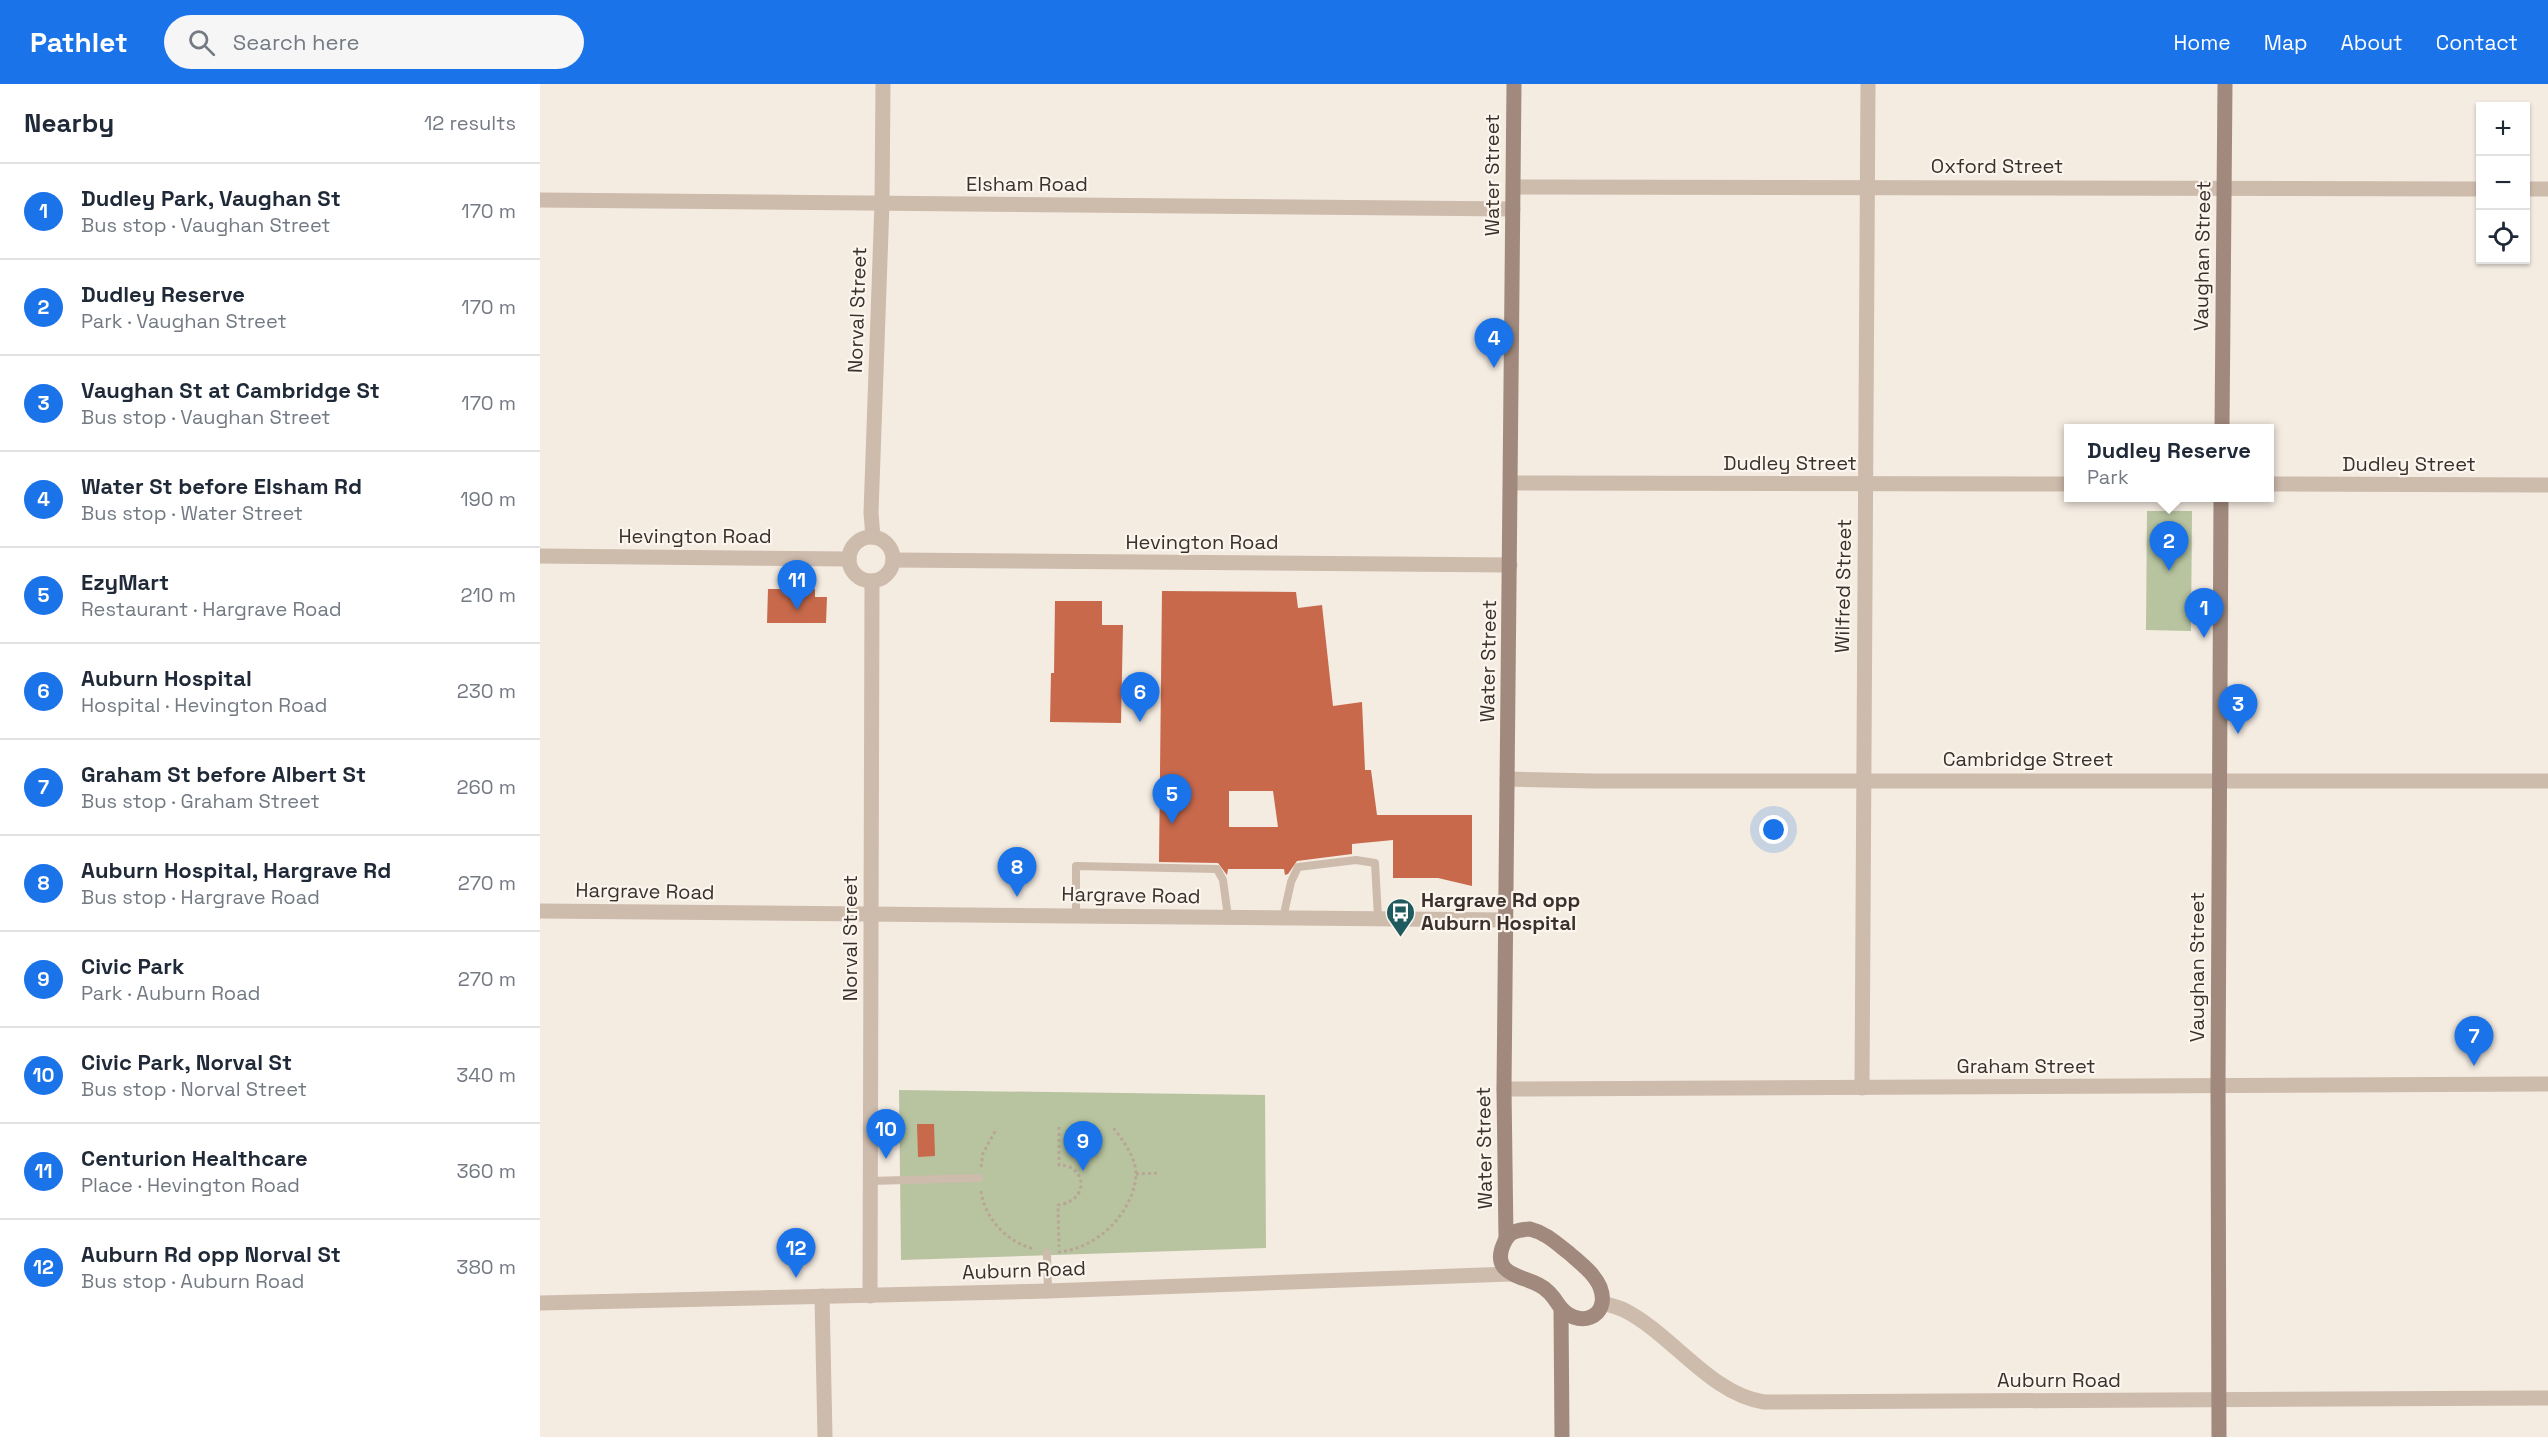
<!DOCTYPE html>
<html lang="en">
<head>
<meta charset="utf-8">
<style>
  body { margin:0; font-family:"Space Grotesk",sans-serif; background:#f6f6f7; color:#1f2937 }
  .controls { position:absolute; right:18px; top:18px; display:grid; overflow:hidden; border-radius:0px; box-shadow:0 2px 4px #0004 }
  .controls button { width:54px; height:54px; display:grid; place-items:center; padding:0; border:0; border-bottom:2px solid #e0e1e3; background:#fff; color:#1f2937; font:30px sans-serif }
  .you { position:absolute; left:1234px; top:746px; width:21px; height:21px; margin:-15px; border:4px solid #fff; border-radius:50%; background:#1a73e8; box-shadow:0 0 0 9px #1a73e833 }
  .badge { display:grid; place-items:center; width:39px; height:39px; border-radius:50%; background:#1a73e8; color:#fff; font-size:20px; font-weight:700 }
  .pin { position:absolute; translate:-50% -50px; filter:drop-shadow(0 2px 3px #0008) }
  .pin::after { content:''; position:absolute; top:32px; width:21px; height:18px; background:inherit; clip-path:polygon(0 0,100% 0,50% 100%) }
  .popup { position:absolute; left:1524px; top:340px; width:210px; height:78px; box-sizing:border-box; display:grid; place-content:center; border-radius:0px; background:#fff; filter:drop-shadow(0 2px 4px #0005); font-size:20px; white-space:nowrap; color:#747a83 }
  .popup b { font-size:22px; color:#1f2937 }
  .popup::after { content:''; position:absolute; left:50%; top:100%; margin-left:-12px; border:12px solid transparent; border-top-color:#fff }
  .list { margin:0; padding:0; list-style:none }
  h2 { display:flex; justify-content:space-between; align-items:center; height:78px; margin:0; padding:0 24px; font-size:26px }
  h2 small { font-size:20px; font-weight:400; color:#747a83 }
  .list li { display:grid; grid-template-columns:39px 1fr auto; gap:18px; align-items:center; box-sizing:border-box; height:96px; padding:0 24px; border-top:2px solid #e0e1e3 }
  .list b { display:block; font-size:22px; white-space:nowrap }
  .list p { margin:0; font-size:20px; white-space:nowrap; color:#747a83 }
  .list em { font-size:20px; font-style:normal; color:#747a83 }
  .icon { flex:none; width:33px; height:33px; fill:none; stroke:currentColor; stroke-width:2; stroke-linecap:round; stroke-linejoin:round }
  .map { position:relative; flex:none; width:2008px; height:1353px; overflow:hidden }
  header { display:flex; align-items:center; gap:36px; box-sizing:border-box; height:84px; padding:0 30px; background:#1a73e8; color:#fff }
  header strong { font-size:28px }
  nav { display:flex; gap:33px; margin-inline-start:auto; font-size:21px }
  .search { width:420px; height:54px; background:#f6f6f7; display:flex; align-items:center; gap:15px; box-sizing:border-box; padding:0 21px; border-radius:33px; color:#747a83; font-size:22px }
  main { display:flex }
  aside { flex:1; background:#fff }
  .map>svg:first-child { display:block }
</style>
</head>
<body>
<header>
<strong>Pathlet</strong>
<div class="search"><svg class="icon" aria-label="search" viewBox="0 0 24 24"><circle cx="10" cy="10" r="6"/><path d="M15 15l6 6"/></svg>Search here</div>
<nav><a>Home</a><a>Map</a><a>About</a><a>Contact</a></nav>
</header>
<main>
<aside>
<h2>Nearby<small>12 results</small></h2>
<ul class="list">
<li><span class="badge">1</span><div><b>Dudley Park, Vaughan St</b><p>Bus stop · Vaughan Street</p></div><em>170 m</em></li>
<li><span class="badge">2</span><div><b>Dudley Reserve</b><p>Park · Vaughan Street</p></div><em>170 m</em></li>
<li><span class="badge">3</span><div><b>Vaughan St at Cambridge St</b><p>Bus stop · Vaughan Street</p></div><em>170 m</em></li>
<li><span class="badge">4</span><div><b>Water St before Elsham Rd</b><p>Bus stop · Water Street</p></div><em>190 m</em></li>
<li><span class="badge">5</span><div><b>EzyMart</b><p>Restaurant · Hargrave Road</p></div><em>210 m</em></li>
<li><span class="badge">6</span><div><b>Auburn Hospital</b><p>Hospital · Hevington Road</p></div><em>230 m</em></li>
<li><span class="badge">7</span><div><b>Graham St before Albert St</b><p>Bus stop · Graham Street</p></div><em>260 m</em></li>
<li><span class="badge">8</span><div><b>Auburn Hospital, Hargrave Rd</b><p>Bus stop · Hargrave Road</p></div><em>270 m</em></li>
<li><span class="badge">9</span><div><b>Civic Park</b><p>Park · Auburn Road</p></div><em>270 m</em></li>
<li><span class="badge">10</span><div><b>Civic Park, Norval St</b><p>Bus stop · Norval Street</p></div><em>340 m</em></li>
<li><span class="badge">11</span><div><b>Centurion Healthcare</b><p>Place · Hevington Road</p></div><em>360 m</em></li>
<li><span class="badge">12</span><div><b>Auburn Rd opp Norval St</b><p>Bus stop · Auburn Road</p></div><em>380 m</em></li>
</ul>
</aside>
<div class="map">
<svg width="2008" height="1353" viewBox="0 0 2008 1353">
  <rect width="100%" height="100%" fill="#f4ebe1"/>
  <g fill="#b8c4a0">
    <polygon points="1607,427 1652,427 1651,547 1606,546"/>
    <polygon points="359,1006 725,1011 726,1164 361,1176"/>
  </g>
  <g fill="#c8694b" fill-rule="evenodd">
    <polygon points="228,505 275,505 275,513 287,513 286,539 227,539"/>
    <path d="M622,507L756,508L758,524L782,521L793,622L822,618L825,686H831L837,731H932V802L898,794H853V756L812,760V770L757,777L748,790L745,791L744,785H688L687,791L678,779L619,778ZM689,707H733L738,743H689Z"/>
    <polygon points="515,517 562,517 562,541 583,541 581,639 510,638 511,589 514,589"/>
    <polygon points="377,1040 394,1040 395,1072 378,1073"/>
  </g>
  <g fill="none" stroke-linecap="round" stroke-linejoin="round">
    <g stroke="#b9a596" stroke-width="3" stroke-dasharray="3 3" stroke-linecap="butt">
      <path d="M519,1043V1081C547,1081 550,1117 518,1121L519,1163"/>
      <polyline points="441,1083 443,1069 456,1046"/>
      <polyline points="596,1090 620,1089"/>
      <path d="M441,1107C445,1135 467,1158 494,1165"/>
      <path d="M518,1168C556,1165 592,1131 596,1092C597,1074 582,1055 572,1042"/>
    </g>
    <g stroke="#cdbbac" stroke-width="8">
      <polyline points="536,832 536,782 677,785 683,796 688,833"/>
      <polyline points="743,834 751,798 758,783 816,776 835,779 838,834"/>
      <polyline points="330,1097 439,1094"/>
      <polyline points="507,1169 508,1207"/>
    </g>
    <g stroke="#cdbbac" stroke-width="15">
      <polyline points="974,103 1940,105"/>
      <polyline points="1986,105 2008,105"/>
      <polyline points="0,116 973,125"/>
      <polyline points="971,399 1528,400"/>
      <polyline points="1730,400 2008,401"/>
      <polyline points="333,453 331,429 342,119 343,0"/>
      <circle cx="331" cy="475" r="22"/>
      <polyline points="0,472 309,475"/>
      <polyline points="353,476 970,481"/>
      <polyline points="967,695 1054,697 2008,697"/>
      <polyline points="0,827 966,836"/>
      <polyline points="1322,1004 1328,0"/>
      <polyline points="964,1005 2008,1000"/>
      <polyline points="282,1212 285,1353"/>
      <polyline points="330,1212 332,497"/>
      <polyline points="0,1219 508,1207 970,1190"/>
      <path d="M1062,1219C1069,1221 1077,1223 1084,1226C1132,1250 1170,1310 1224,1318L2008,1314"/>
    </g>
    <g stroke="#a18a7d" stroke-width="15">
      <polyline points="1682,344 1685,0"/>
      <path d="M990,1145C1006,1149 1016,1159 1029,1169C1040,1179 1054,1189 1060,1203C1072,1234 1036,1247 1018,1220C1013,1212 1007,1205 999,1201C980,1191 950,1190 964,1159C969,1147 978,1146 990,1145Z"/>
      <polyline points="966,1155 964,1005 974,0"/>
      <polyline points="1021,1224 1022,1353"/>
      <polyline points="1679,1353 1678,1001 1681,414"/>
    </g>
  </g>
  <defs>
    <symbol id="bus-pin" viewBox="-11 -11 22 30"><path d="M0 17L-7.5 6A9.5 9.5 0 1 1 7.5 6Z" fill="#1f5a5e" stroke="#fbf5ee"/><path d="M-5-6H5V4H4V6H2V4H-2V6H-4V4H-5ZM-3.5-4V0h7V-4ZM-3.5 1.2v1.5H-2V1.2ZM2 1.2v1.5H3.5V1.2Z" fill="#fff"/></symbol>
  </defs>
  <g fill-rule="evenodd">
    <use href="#bus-pin" x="844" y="812" width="33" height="45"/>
  </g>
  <g text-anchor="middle" stroke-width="4.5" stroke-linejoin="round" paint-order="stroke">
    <g font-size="20" fill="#3b302b" stroke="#fbf5ee">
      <text x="1457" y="89">Oxford Street</text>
      <text transform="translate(952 91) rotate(-90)" y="7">Water Street</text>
      <text x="487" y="107">Elsham Road</text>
      <text transform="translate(1662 172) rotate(-89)" y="7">Vaughan Street</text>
      <text transform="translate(317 226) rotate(-88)" y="7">Norval Street</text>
      <text x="1250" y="386">Dudley Street</text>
      <text x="1869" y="387">Dudley Street</text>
      <text x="155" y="459">Hevington Road</text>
      <text x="662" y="465">Hevington Road</text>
      <text transform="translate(1303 502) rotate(-89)" y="7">Wilfred Street</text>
      <text transform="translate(948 577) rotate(-89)" y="7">Water Street</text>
      <text x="1488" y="682">Cambridge Street</text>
      <text transform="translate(105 807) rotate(1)" y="7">Hargrave Road</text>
      <text transform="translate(591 811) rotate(1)" y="7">Hargrave Road</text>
      <text transform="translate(310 854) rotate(-90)" y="7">Norval Street</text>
      <text transform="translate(1657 883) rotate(-90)" y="7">Vaughan Street</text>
      <text x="1486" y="989">Graham Street</text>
      <text transform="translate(944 1064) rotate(-91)" y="7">Water Street</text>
      <text transform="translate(484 1186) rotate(-2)" y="7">Auburn Road</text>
      <text x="1519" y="1303">Auburn Road</text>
    </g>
    <g font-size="20" font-weight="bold" fill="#3b302b" stroke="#fbf5ee" text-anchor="start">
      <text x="881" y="823">Hargrave Rd opp<tspan x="881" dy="23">Auburn Hospital</tspan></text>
    </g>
  </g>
</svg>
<div class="controls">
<button>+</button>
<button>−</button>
<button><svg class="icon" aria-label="locate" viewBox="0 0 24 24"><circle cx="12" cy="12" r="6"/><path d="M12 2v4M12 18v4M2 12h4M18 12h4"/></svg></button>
</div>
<div class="you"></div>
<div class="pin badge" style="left:1664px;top:554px">1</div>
<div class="pin badge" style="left:1629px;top:487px">2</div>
<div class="popup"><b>Dudley Reserve</b>Park</div>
<div class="pin badge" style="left:1698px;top:650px">3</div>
<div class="pin badge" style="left:954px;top:284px">4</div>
<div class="pin badge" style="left:632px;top:740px">5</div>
<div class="pin badge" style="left:600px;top:638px">6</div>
<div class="pin badge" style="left:1934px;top:982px">7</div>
<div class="pin badge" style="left:477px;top:813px">8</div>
<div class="pin badge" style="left:543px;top:1087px">9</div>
<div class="pin badge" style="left:346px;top:1075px">10</div>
<div class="pin badge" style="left:257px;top:526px">11</div>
<div class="pin badge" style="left:256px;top:1194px">12</div>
</div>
</main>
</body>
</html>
